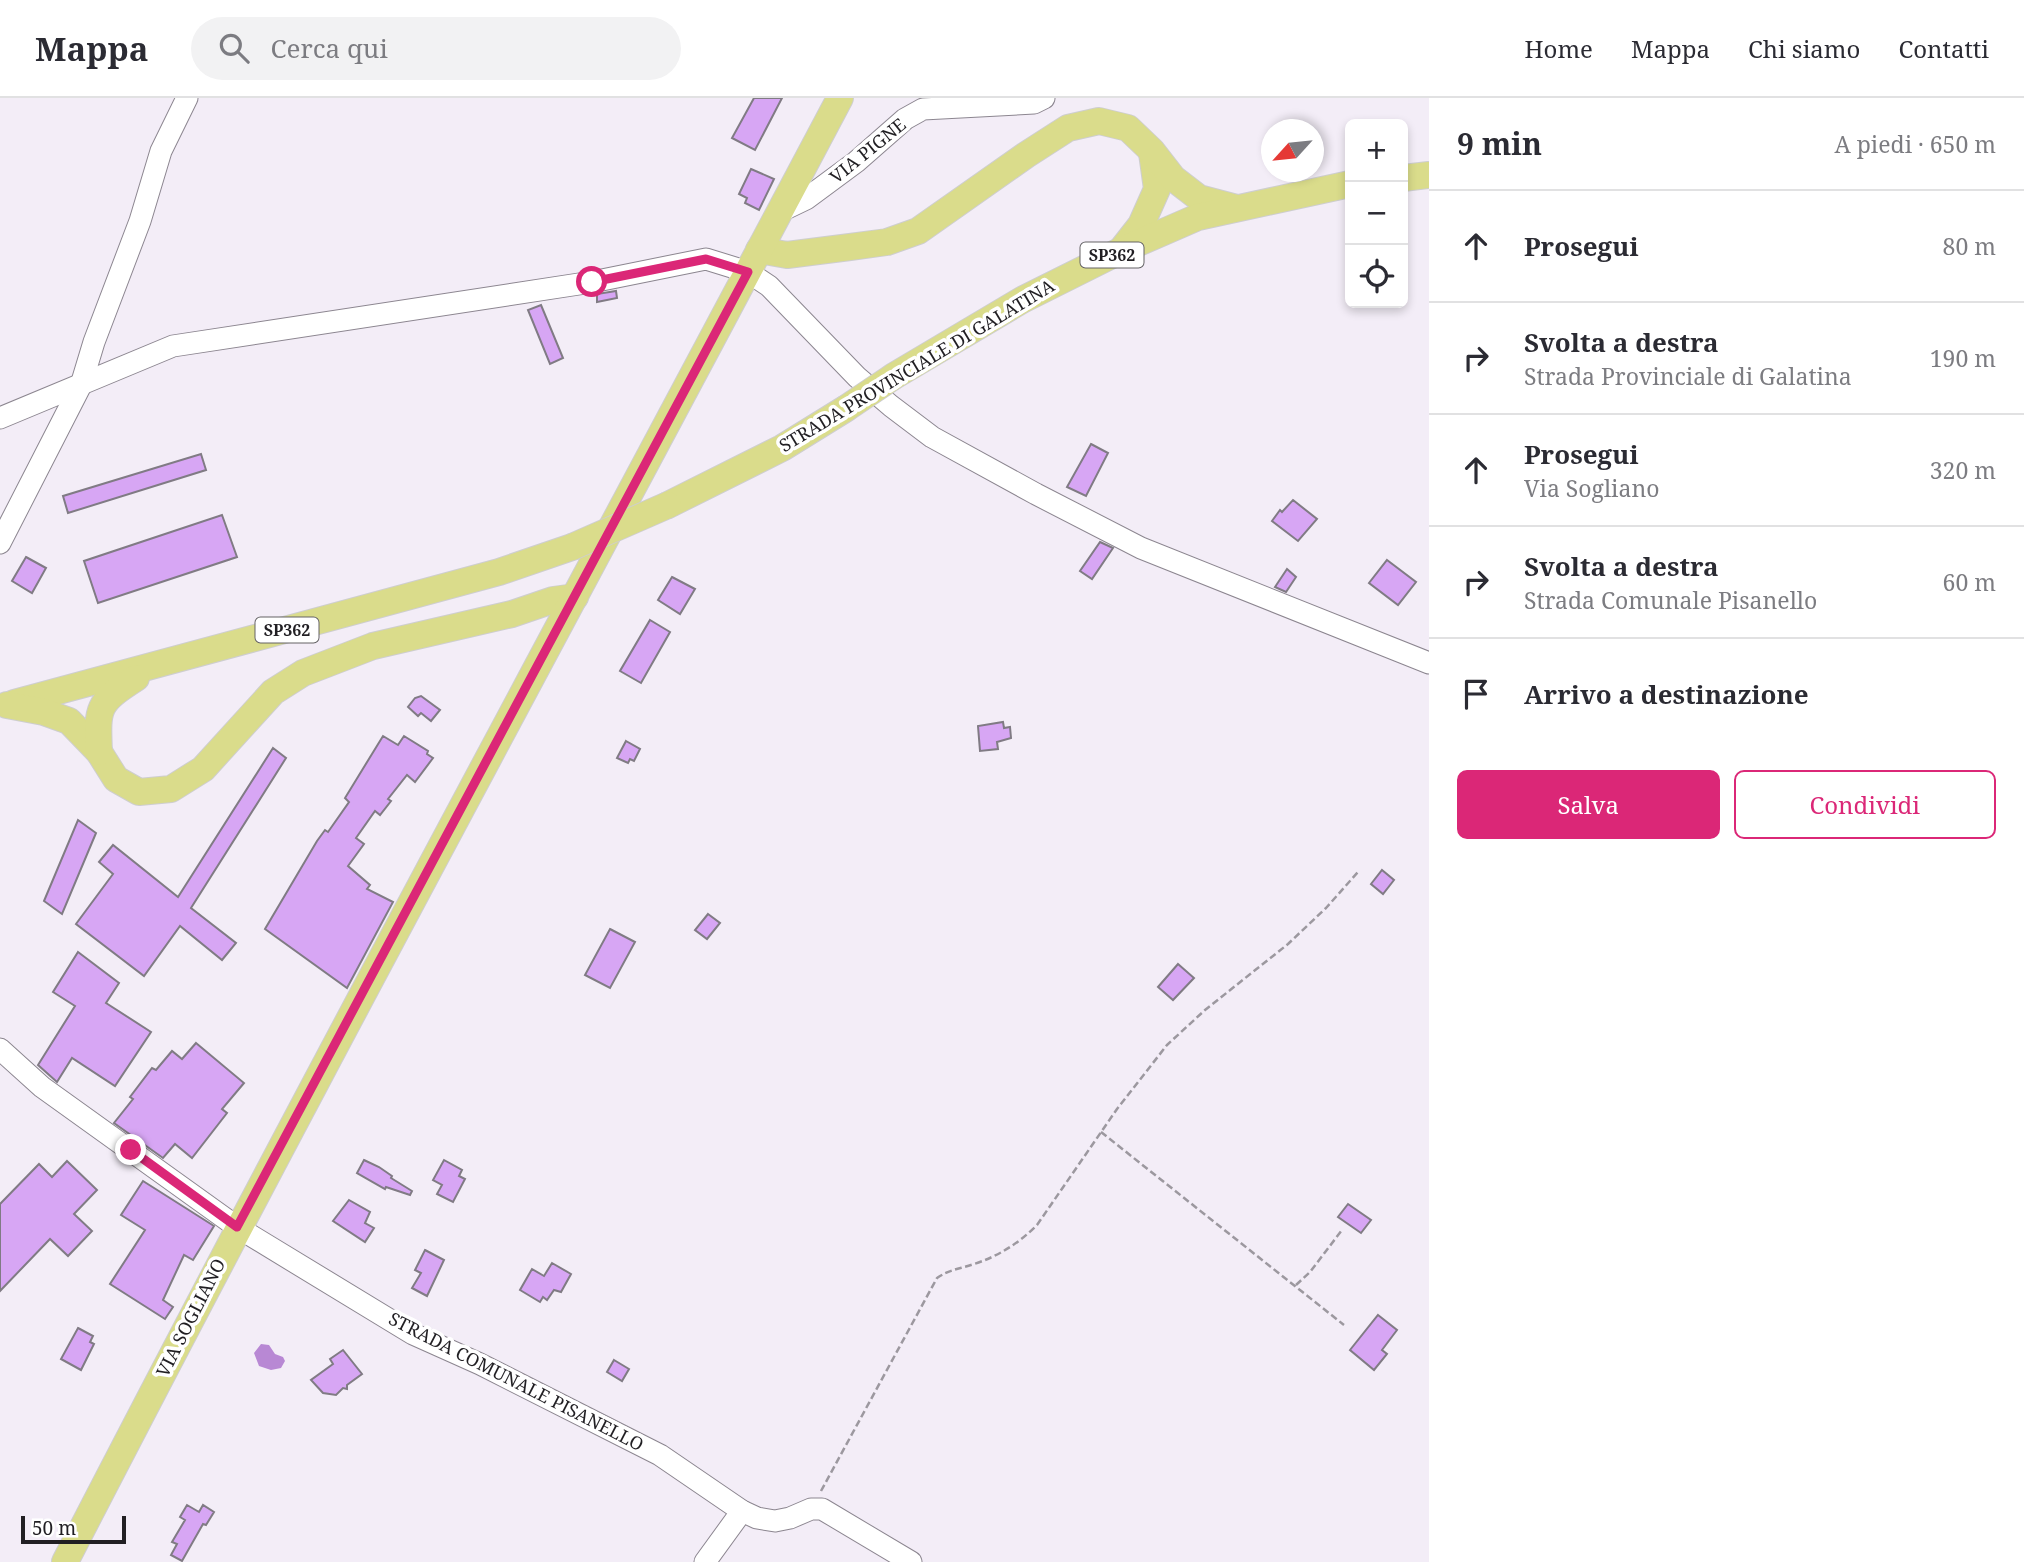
<!DOCTYPE html>
<html lang="it">
<head>
<meta charset="utf-8">
<style>
  body { margin:0; font-family:"Noto Serif",serif; background:#f2f2f3; color:#2b2b33 }
  .controls { position:absolute; right:21px; top:21px; display:grid; overflow:hidden; border-radius:10px; box-shadow:0 4px 10px #0003 }
  .controls button { width:63px; height:63px; display:grid; place-items:center; padding:0; border:0; border-bottom:2px solid #e1e1e2; background:#fff; color:#2b2b33; font:35px sans-serif }
  .compass { position:absolute; left:1261px; top:21px; width:63px; height:63px; border-radius:50%; background:#fff; box-shadow:0 4px 10px #0003; rotate:243deg }
  .scale { position:absolute; left:21px; bottom:18px; width:105px; box-sizing:border-box; padding-left:7px; border:4px solid #211f23; border-top:0; font-size:19px; line-height:24px; white-space:nowrap; color:#211f23; -webkit-text-stroke:5px #fff; paint-order:stroke }
  .stop { position:absolute; width:21px; height:21px; margin:-16px; border:5px solid #db2777; border-radius:50%; background:#fff }
  .stop.end { background:#db2777; border-color:#fff; box-shadow:0 2px 7px #0008 }
  .list { margin:0; padding:0; list-style:none }
  h2 { display:flex; justify-content:space-between; align-items:center; height:91px; margin:0; padding:0 28px; font-size:30px }
  h2 small { font-size:23px; font-weight:400; color:#7c7c81 }
  .list li { display:grid; grid-template-columns:46px 1fr auto; gap:21px; align-items:center; box-sizing:border-box; height:112px; padding:0 28px; border-top:2px solid #e1e1e2 }
  .list b { display:block; font-size:26px; white-space:nowrap }
  .list p { margin:0; font-size:23px; white-space:nowrap; color:#7c7c81 }
  .list em { font-size:23px; font-style:normal; color:#7c7c81 }
  .actions { display:flex; gap:14px; padding:21px 28px }
  .actions a { flex:1; padding:16px 0; border:2px solid #db2777; border-radius:10px; text-align:center; font-size:24px; color:#db2777 }
  .actions .main { background:#db2777; color:#fff }
  .icon { flex:none; width:38px; height:38px; fill:none; stroke:currentColor; stroke-width:2; stroke-linecap:round; stroke-linejoin:round }
  .map { position:relative; flex:none; width:1429px; height:1464px; overflow:hidden }
  header { display:flex; align-items:center; gap:42px; box-sizing:border-box; height:98px; padding:0 35px; background:#fff; border-bottom:2px solid #e1e1e2 }
  header strong { font-size:33px }
  nav { display:flex; gap:38px; margin-inline-start:auto; font-size:24px }
  .search { width:490px; height:63px; background:#f2f2f3; display:flex; align-items:center; gap:18px; box-sizing:border-box; padding:0 24px; border-radius:38px; color:#7c7c81; font-size:26px }
  main { display:flex }
  aside { flex:1; background:#fff }
  .map>svg:first-child { display:block }
</style>
</head>
<body>
<header>
<strong>Mappa</strong>
<div class="search"><svg class="icon" aria-label="search" viewBox="0 0 24 24"><circle cx="10" cy="10" r="6"/><path d="M15 15l6 6"/></svg>Cerca qui</div>
<nav><a>Home</a><a>Mappa</a><a>Chi siamo</a><a>Contatti</a></nav>
</header>
<main>
<div class="map">
<svg width="1429" height="1464" viewBox="0 0 1429 1464">
  <rect width="100%" height="100%" fill="#f3edf7"/>
  <polygon fill="#b888d4" points="261,1246 269,1247 275,1256 283,1259 285,1263 281,1270 271,1272 259,1268 254,1255"/>
  <g fill="#d7a6f4" stroke="#807b84" stroke-width="2">
    <polygon points="754,0 782,0 755,52 732,40"/>
    <polygon points="751,71 774,81 759,112 745,105 747,100 739,96"/>
    <polygon points="616,193 617,200 597,204 597,196"/>
    <polygon points="541,207 563,260 550,266 528,212"/>
    <polygon points="1091,346 1108,355 1086,398 1067,389"/>
    <polygon points="201,356 206,372 68,415 63,398"/>
    <polygon points="1293,402 1317,421 1298,443 1272,423 1280,412 1282,414"/>
    <polygon points="222,417 237,459 98,505 84,463"/>
    <polygon points="1100,444 1113,450 1092,481 1080,473"/>
    <polygon points="26,459 46,470 32,495 12,483"/>
    <polygon points="1387,462 1416,484 1398,507 1369,485"/>
    <polygon points="1287,471 1296,479 1286,494 1275,489"/>
    <polygon points="672,479 695,491 680,516 658,502"/>
    <polygon points="650,522 670,534 641,585 620,573"/>
    <polygon points="421,598 440,612 431,623 421,615 418,618 408,609 415,600"/>
    <polygon points="1003,624 1004,630 1010,629 1011,640 997,644 998,651 980,653 978,628"/>
    <polygon points="383,638 398,647 404,638 428,653 427,656 433,660 415,684 407,677 388,701 391,703 380,717 375,713 356,740 364,746 348,768 370,787 367,791 393,804 347,890 265,831 317,743 325,732 328,734 349,704 345,700"/>
    <polygon points="626,643 640,651 634,663 630,661 628,665 617,660"/>
    <polygon points="273,650 286,660 191,810 236,845 222,862 180,828 144,878 76,826 113,776 99,764 113,747 178,799"/>
    <polygon points="78,722 96,735 62,816 44,803"/>
    <polygon points="1382,772 1394,782 1383,796 1371,786"/>
    <polygon points="708,816 720,825 707,841 695,832"/>
    <polygon points="610,831 635,844 610,890 585,877"/>
    <polygon points="78,854 119,885 106,905 151,934 115,988 72,960 57,984 38,967 75,908 53,894"/>
    <polygon points="1178,866 1194,880 1173,902 1158,889"/>
    <polygon points="196,945 244,985 222,1011 227,1015 192,1060 175,1046 163,1060 114,1025 133,1001 130,999 152,970 156,972 172,953 182,961"/>
    <polygon points="364,1062 379,1069 392,1078 391,1080 412,1093 410,1097 386,1089 385,1091 357,1075"/>
    <polygon points="444,1062 462,1072 459,1078 465,1081 453,1104 437,1096 442,1087 433,1082"/>
    <polygon points="67,1063 97,1092 74,1116 92,1133 68,1158 50,1141 0,1193 0,1106 39,1066 52,1079"/>
    <polygon points="143,1083 214,1128 193,1162 184,1157 163,1202 173,1209 165,1221 110,1186 145,1132 121,1117"/>
    <polygon points="349,1102 370,1114 365,1125 374,1130 365,1144 333,1123"/>
    <polygon points="1348,1106 1371,1122 1361,1135 1338,1119"/>
    <polygon points="425,1152 444,1162 427,1198 412,1190 421,1175 415,1172"/>
    <polygon points="552,1165 571,1176 561,1194 554,1192 547,1202 543,1199 540,1204 520,1192 532,1171 544,1178"/>
    <polygon points="1378,1217 1397,1232 1382,1252 1387,1256 1374,1272 1350,1252"/>
    <polygon points="78,1230 93,1238 90,1244 94,1246 81,1272 61,1261"/>
    <polygon points="343,1252 362,1276 347,1287 347,1291 343,1290 336,1297 323,1295 311,1282 333,1266 330,1261"/>
    <polygon points="614,1262 629,1271 622,1283 607,1274"/>
    <polygon points="187,1407 199,1414 203,1407 214,1414 206,1427 203,1426 182,1463 171,1457 177,1446 172,1444 185,1422 180,1419"/>
  </g>
  <g fill="none" stroke-linecap="round" stroke-linejoin="round">
    <defs>
      <g id="minor">
        <polyline points="779,114 806,101 856,64 905,21 923,11 1034,5 1044,0"/>
        <polyline points="0,320 173,248 592,184 706,161 748,174 769,188 857,279 891,308 932,339 1036,396 1141,450 1429,565"/>
        <polyline points="0,445 81,287 94,244 140,123 161,53 187,0"/>
        <polyline points="0,951 42,989 237,1129 413,1236 480,1266 660,1357 742,1413 757,1420 775,1423 790,1420 811,1411 822,1411 911,1464"/>
        <polyline points="705,1464 742,1413"/>
      </g>
      <g id="major">
        <polyline points="1403,80 1429,77"/>
        <polyline points="1123,150 1141,127 1157,91 1152,55"/>
        <polyline points="759,152 787,157 850,149 887,144 918,133 1026,57 1068,30 1099,23 1128,30 1152,53 1173,80 1199,100 1237,110"/>
        <polyline points="894,278 1022,202 1122,152 1198,119 1350,86"/>
        <polyline points="668,407 782,350 845,311"/>
        <polyline points="14,605 499,474 572,449"/>
        <polyline points="7,607 44,614 69,623 99,654 116,681 139,694 171,691 203,671 273,594 303,575 373,548 512,516 553,502 575,499"/>
        <path d="M99,654C97,609 97,605 136,580"/>
        <path d="M65,1464C318,973 582,488 840,0"/>
      </g>
    </defs>
    <use href="#minor" stroke="#8c8690" stroke-width="23"/>
    <use href="#major" stroke="#cececf" stroke-width="28"/>
    <g stroke="#9c989f" stroke-width="2.5" stroke-dasharray="7 3.5" stroke-linecap="butt">
      <polyline points="1101,1034 1344,1227"/>
      <polyline points="1296,1187 1310,1174 1342,1132"/>
      <path d="M821,1393L937,1180C950,1171 960,1171 974,1166C999,1158 1019,1145 1037,1127L1117,1011L1167,947L1205,912L1288,846L1326,810L1358,774"/>
    </g>
    <use href="#minor" stroke="#fff" stroke-width="21"/>
    <use href="#major" stroke="#dadc8b" stroke-width="26"/>
    <defs>
      <g id="major-bridge">
        <polyline points="845,311 894,278"/>
        <polyline points="572,449 668,407"/>
      </g>
    </defs>
    <use href="#major-bridge" stroke="#cececf" stroke-width="28" stroke-linecap="butt"/>
    <use href="#major-bridge" stroke="#dadc8b" stroke-width="26"/>
  </g>
  <g fill="none" stroke-linecap="round" stroke-linejoin="round">
    <polyline stroke="#db2777" stroke-width="9" points="131,1052 237,1129 748,174 706,161 592,184"/>
  </g>
  <g text-anchor="middle" stroke-width="7" stroke-linejoin="round" paint-order="stroke">
    <g fill="#fff" stroke="#646265" stroke-width="2">
      <rect x="1080.5" y="144.5" width="63" height="25" rx="5"/>
      <rect x="255.5" y="519.5" width="63" height="25" rx="5"/>
    </g>
    <g font-size="16" font-weight="bold" fill="#211f23">
      <text x="1112" y="163">SP362</text>
      <text x="287" y="538">SP362</text>
    </g>
    <g font-size="18" fill="#211f23" stroke="#fff">
      <text transform="translate(868 53) rotate(-39)" y="6">VIA PIGNE</text>
      <text transform="translate(917 268) rotate(-31)" y="6">STRADA PROVINCIALE DI GALATINA</text>
      <text transform="translate(191 1220) rotate(-63)" y="6">VIA SOGLIANO</text>
      <text transform="translate(516 1284) rotate(27)" y="6">STRADA COMUNALE PISANELLO</text>
    </g>
  </g>
</svg>
<div class="controls">
<button>+</button>
<button>−</button>
<button><svg class="icon" aria-label="locate" viewBox="0 0 24 24"><circle cx="12" cy="12" r="6"/><path d="M12 2v4M12 18v4M2 12h4M18 12h4"/></svg></button>
</div>
<svg class="compass" viewBox="-18 -18 36 36"><path d="M0-13l5 13h-10z" fill="#e53935"/><path d="M0 13l5-13h-10z" fill="#7c7c81"/></svg>
<div class="scale">50 m</div>
<div class="stop" style="left:592px;top:184px"></div>
<div class="stop end" style="left:131px;top:1052px"></div>
</div>
<aside>
<h2>9 min<small>A piedi · 650 m</small></h2>
<ul class="list">
<li><svg class="icon" aria-label="ahead" viewBox="0 0 24 24"><path d="M12 20V5M6 11l6-6 6 6"/></svg><div><b>Prosegui</b></div><em>80 m</em></li>
<li><svg class="icon" aria-label="right" viewBox="0 0 24 24"><path d="M7 20v-9h11M14 6l5 5-5 5"/></svg><div><b>Svolta a destra</b><p>Strada Provinciale di Galatina</p></div><em>190 m</em></li>
<li><svg class="icon" aria-label="ahead" viewBox="0 0 24 24"><path d="M12 20V5M6 11l6-6 6 6"/></svg><div><b>Prosegui</b><p>Via Sogliano</p></div><em>320 m</em></li>
<li><svg class="icon" aria-label="right" viewBox="0 0 24 24"><path d="M7 20v-9h11M14 6l5 5-5 5"/></svg><div><b>Svolta a destra</b><p>Strada Comunale Pisanello</p></div><em>60 m</em></li>
<li><svg class="icon" aria-label="arrive" viewBox="0 0 24 24"><path d="M6 21V4h12l-3 4 3 4H6"/></svg><div><b>Arrivo a destinazione</b></div></li>
</ul>
<div class="actions"><a class="main">Salva</a><a>Condividi</a></div>
</aside>
</main>
</body>
</html>
